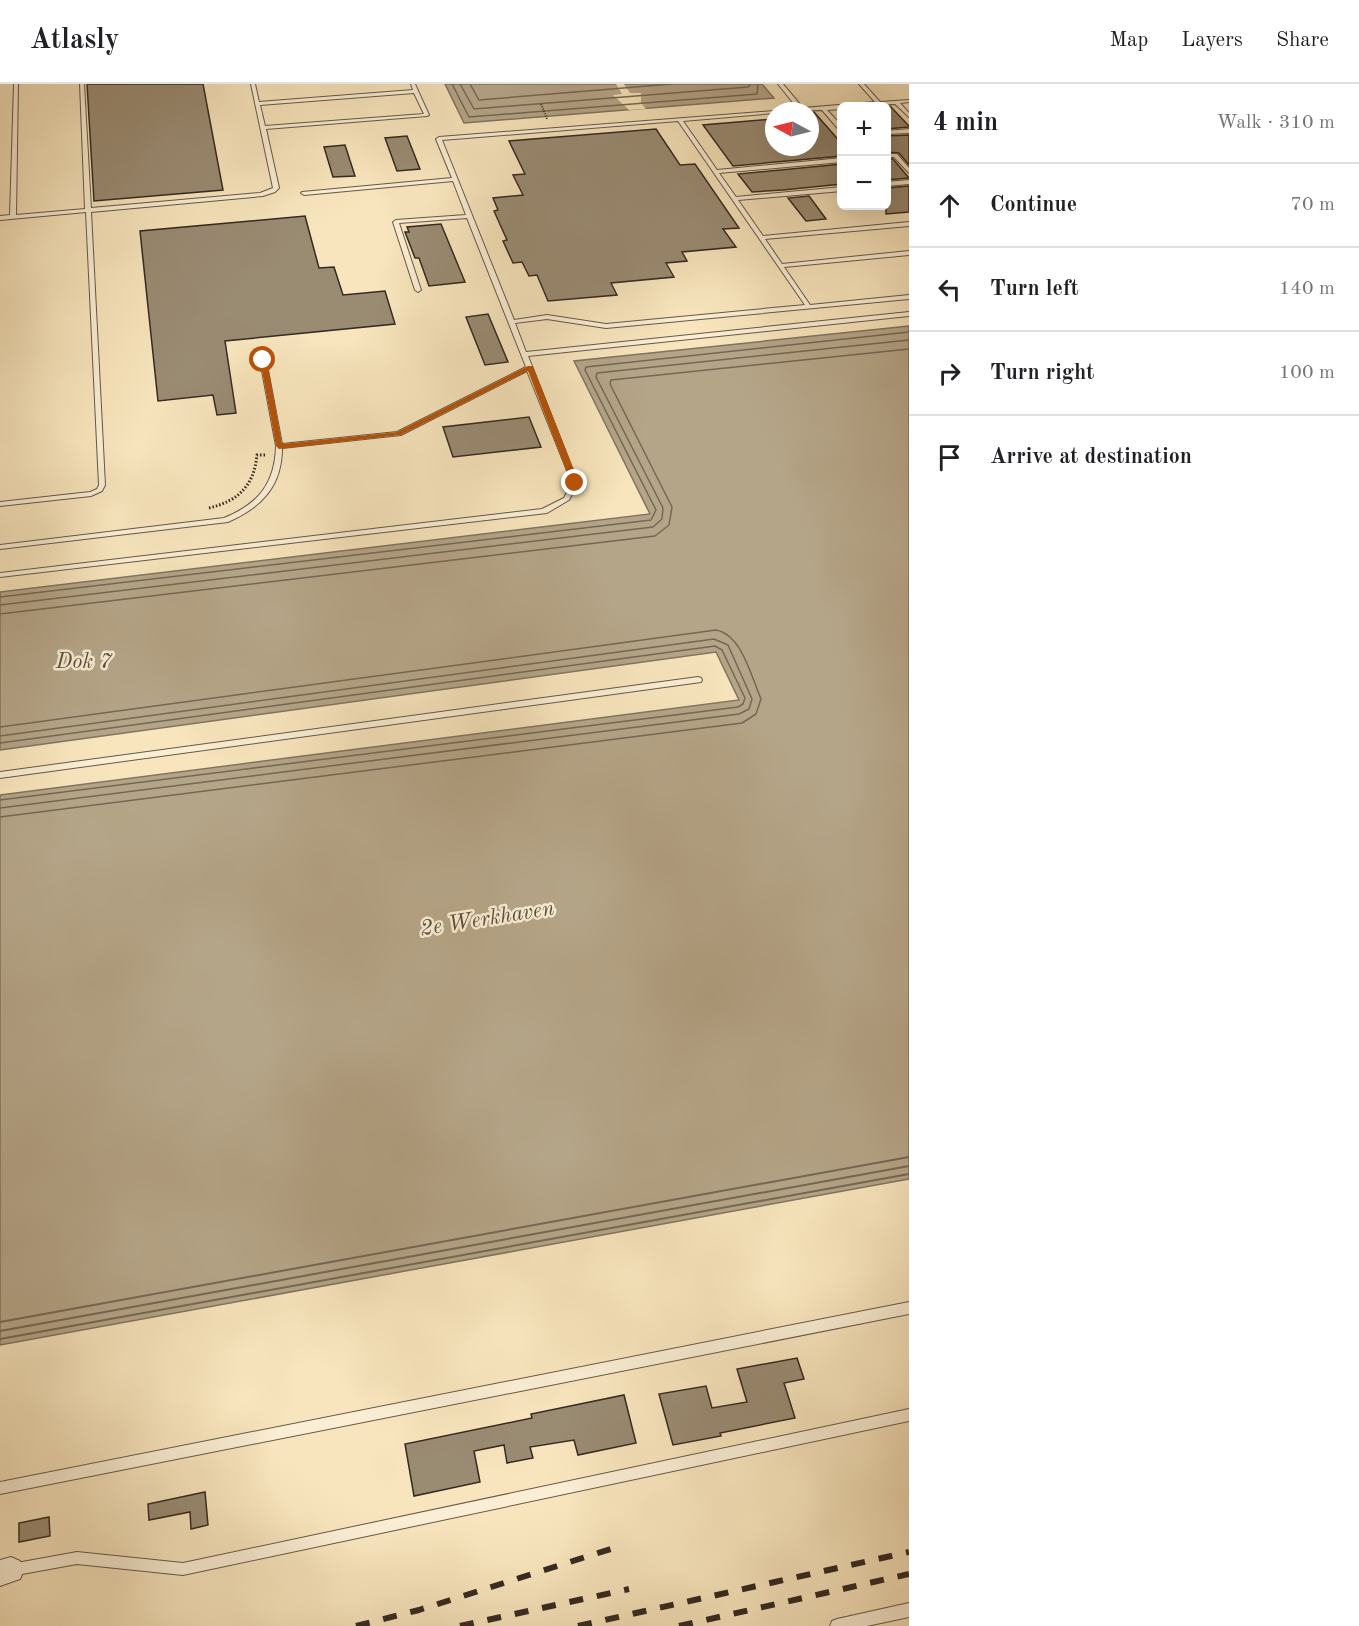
<!DOCTYPE html>
<html lang="en">
<head>
<meta charset="utf-8">
<style>
  body { margin:0; font-family:"Old Standard TT",serif; background:#f6f6f6; color:#202124 }
  .controls { position:absolute; right:18px; top:18px; display:grid; overflow:hidden; border-radius:9px; box-shadow:0 6px 24px #0002 }
  .controls button { width:54px; height:54px; display:grid; place-items:center; padding:0; border:0; border-bottom:2px solid #e0e0e0; background:#fff; color:#202124; font:30px sans-serif }
  .compass { position:absolute; left:765px; top:18px; width:54px; height:54px; border-radius:50%; background:#fff; box-shadow:0 6px 24px #0002; rotate:277deg }
  .stop { position:absolute; width:18px; height:18px; margin:-14px; border:4px solid #b45309; border-radius:50%; background:#fff }
  .stop.end { background:#b45309; border-color:#fff; box-shadow:0 2px 6px #0008 }
  .list { margin:0; padding:0; list-style:none }
  h2 { display:flex; justify-content:space-between; align-items:center; height:78px; margin:0; padding:0 24px; font-size:26px }
  h2 small { font-size:20px; font-weight:400; color:#757577 }
  .list li { display:grid; grid-template-columns:39px 1fr auto; gap:18px; align-items:center; box-sizing:border-box; height:84px; padding:0 24px; border-top:2px solid #e0e0e0 }
  .list b { display:block; font-size:22px; white-space:nowrap }
  .list em { font-size:20px; font-style:normal; color:#757577 }
  .icon { flex:none; width:33px; height:33px; fill:none; stroke:currentColor; stroke-width:2; stroke-linecap:round; stroke-linejoin:round }
  .map { position:relative; flex:none; width:909px; height:1542px; overflow:hidden }
  header { display:flex; align-items:center; gap:36px; box-sizing:border-box; height:84px; padding:0 30px; background:#fff; border-bottom:2px solid #e0e0e0 }
  header strong { font-size:28px }
  nav { display:flex; gap:33px; margin-inline-start:auto; font-size:21px }
  main { display:flex }
  aside { flex:1; background:#fff }
  .map>svg:first-child { display:block }
</style>
</head>
<body>
<header>
<strong>Atlasly</strong>
<nav><a>Map</a><a>Layers</a><a>Share</a></nav>
</header>
<main>
<div class="map">
<svg width="909" height="1542" viewBox="0 0 909 1542">
  <rect width="100%" height="100%" fill="#f8e5bd"/>
  <filter id="stains"><feTurbulence type="fractalNoise" baseFrequency=".00333" numOctaves="4"/><feColorMatrix values="0 0 0 0 .2 0 0 0 0 .09 0 0 0 0 .02 0 0 0 .5 -.17"/></filter>
  <radialGradient id="worn" r=".72"><stop offset=".6" stop-color="#630" stop-opacity="0"/><stop offset="1" stop-color="#630" stop-opacity=".3"/></radialGradient>
  <g fill="#b5a588" stroke="#81745f" stroke-width="1.5">
    <polygon points="445,0 762,0 774,14 464,39"/>
    <polygon points="909,242 909,1095 0,1261 0,711 739,616 716,568 0,666 0,508 650,430 574,277"/>
  </g>
  <polygon fill="#f8e5bd" points="616,0 624,0 630,9 641,9 641,19 646,25 629,26 613,11 622,10"/>
  <g fill="none" stroke-linecap="round" stroke-linejoin="round">
    <g stroke="#746855" stroke-width="1.5">
      <polyline points="452,0 469,33 757,10 758,0"/>
      <polyline points="460,0 474,25 748,3 751,0"/>
      <polyline points="470,0 479,16 672,0"/>
      <polyline points="0,513 651,436 656,426 585,286 586,283 909,248"/>
      <polyline points="0,521 653,443 662,435 663,424 596,293 597,289 909,256"/>
      <polyline points="0,530 655,452 669,441 672,423 610,300 611,296 909,265"/>
      <path d="M0,643L716,546C742,551 751,592 761,615L756,630L742,639L0,733"/>
      <polyline points="0,652 714,555 728,561 752,615 749,625 739,630 0,724"/>
      <polyline points="0,659 715,562 722,566 745,614 743,620 738,623 0,716"/>
    </g>
    <g stroke="#746855" stroke-width="2">
      <polyline points="0,1238 909,1073"/>
      <polyline points="0,1247 909,1082"/>
      <polyline points="0,1255 909,1090"/>
    </g>
  </g>
  <g fill="#9a8b73" stroke="#342a22" stroke-width="1.5">
    <polygon points="87,0 203,0 223,106 94,117"/>
    <polygon points="890,22 909,42 909,43 886,45 886,23"/>
    <polygon points="814,28 842,60 842,72 733,82 703,41 774,35 774,63 810,63 810,29"/>
    <polygon points="656,45 680,81 695,80 739,144 723,145 736,163 682,168 687,177 666,179 674,193 611,199 617,211 548,217 537,191 529,192 522,178 513,179 503,157 507,156 494,127 498,126 493,114 523,111 513,91 525,90 509,57"/>
    <polygon points="909,51 909,81 899,69 886,68 886,52"/>
    <polygon points="407,52 420,85 397,87 385,54"/>
    <polygon points="345,61 355,92 333,93 324,63"/>
    <polygon points="886,75 893,75 909,94 886,96"/>
    <polygon points="842,80 842,100 783,106 752,108 738,90"/>
    <polygon points="909,102 909,128 886,130 886,104"/>
    <polygon points="809,112 826,135 806,137 788,114"/>
    <polygon points="305,132 319,184 334,183 343,211 385,207 395,240 225,257 236,329 217,331 213,311 158,317 140,147"/>
    <polygon points="441,140 465,198 429,202 419,174 415,174 405,148 409,148 407,143"/>
    <polygon points="488,230 508,278 485,281 466,233"/>
    <polygon points="529,333 541,363 453,373 443,343"/>
    <polygon points="797,1274 804,1295 784,1299 795,1334 720,1349 721,1352 673,1361 659,1310 706,1302 712,1324 747,1318 737,1285"/>
    <polygon points="624,1311 636,1359 578,1371 574,1356 530,1363 533,1374 507,1379 504,1361 474,1367 480,1398 414,1412 405,1360 532,1334 531,1330"/>
    <polygon points="205,1408 208,1441 191,1445 190,1428 149,1436 148,1420"/>
    <polygon points="49,1433 50,1452 19,1458 19,1439"/>
  </g>
  <g fill="none" stroke-linecap="round" stroke-linejoin="round">
    <defs>
      <g id="service">
        <path d="M14,0H18L16,131L85,125L80,0H84L91,124L260,109L273,104L251,0H255L259,18L413,6L411,0H415L429,31L427,32L266,45L279,104L275,108L263,112L91,128L105,401L102,407L91,412L0,422V418L90,408L97,405L99,401L86,128L0,136V132L10,131ZM414,9L424,30L265,42L260,21Z"/>
        <polygon points="778,0 783,0 803,24 875,18 859,0 864,0 880,18 909,16 909,18 900,19 909,29 909,33 895,20 842,22 842,25 827,26 842,42 842,47 840,47 822,26 784,27 798,25"/>
        <path d="M774,27V29L683,37L717,86L842,74V78L719,89L736,113L842,103V107L738,116L763,152L909,138V142L765,155L782,180L909,167V171L784,183L810,221L909,211V215L606,244L547,235L515,239L526,268L909,228V232L528,272L578,399L569,416L547,429L0,493V489L542,425L564,414L572,399L527,287L401,351L282,364C282,402 262,423 228,438L0,465V461L224,434C258,420 275,400 276,362L260,276L261,275L266,276L282,360L397,348L526,283L467,134L399,139L421,206L418,208L415,206L393,138L396,136L466,131L453,97L304,111L301,109L302,108L452,94L436,55L439,53L774,27H776ZM678,37L805,221L606,240L547,231L514,236L442,56Z"/>
        <polygon points="909,45 909,49 886,50 886,47"/>
        <polygon points="886,70 897,70 909,84 909,89 894,73 886,73"/>
        <polygon points="909,96 909,100 886,102 886,98"/>
        <polygon points="698,593 701,594 702,596 701,598 0,694 0,688"/>
        <polygon points="909,1218 909,1230 0,1410 0,1398"/>
        <polygon points="909,1325 909,1337 183,1491 77,1480 11,1492 6,1491 5,1486 6,1481 11,1480 77,1468 183,1479"/>
        <polygon points="909,1519 909,1533 867,1542 830,1542 832,1537 837,1535"/>
      </g>
      <polygon id="minor" points="11,1473 20,1477 24,1486 20,1495 0,1502 0,1476"/>
    </defs>
    <use href="#service" stroke="#655949" stroke-width="2"/>
    <use href="#minor" stroke="#655949" stroke-width="2"/>
    <polyline stroke="#342a22" stroke-width="2" stroke-dasharray="1 1.5" stroke-linecap="butt" points="541,20 547,35"/>
    <path stroke="#342a22" stroke-width="3" stroke-dasharray="1.5 2" stroke-linecap="butt" d="M209,424C238,417 254,402 257,371H267"/>
    <use href="#service" fill="#faeed4" fill-rule="evenodd"/>
    <use href="#minor" fill="#faeed4" fill-rule="evenodd"/>
    <g stroke="#342a22" stroke-width="6" stroke-dasharray="14 14" stroke-linecap="butt">
      <polyline points="356,1542 419,1526 620,1462"/>
      <polyline points="460,1542 629,1505"/>
      <polyline points="578,1542 909,1468"/>
      <polyline points="679,1542 909,1490"/>
    </g>
  </g>
  <polygon fill="#b45309" points="263,274 267,276 282,360 397,348 528,282 533,282 579,399 575,401 571,399 528,287 401,351 279,365 276,362 260,276"/>
  <g text-anchor="middle" stroke-width="5" stroke-linejoin="round" paint-order="stroke">
    <g font-size="22" font-style="italic" fill="#5b4f41" stroke="#faeed4">
      <text x="84" y="584">Dok 7</text>
      <text transform="translate(487 833) rotate(-9)" y="8">2e Werkhaven</text>
    </g>
  </g>
  <rect width="100%" height="100%" filter="url(#stains)"/>
  <rect width="100%" height="100%" fill="url(#worn)"/>
</svg>
<div class="controls">
<button>+</button>
<button>−</button>
</div>
<svg class="compass" viewBox="-18 -18 36 36"><path d="M0-13l5 13h-10z" fill="#e53935"/><path d="M0 13l5-13h-10z" fill="#757577"/></svg>
<div class="stop" style="left:263px;top:276px"></div>
<div class="stop end" style="left:575px;top:399px"></div>
</div>
<aside>
<h2>4 min<small>Walk · 310 m</small></h2>
<ul class="list">
<li><svg class="icon" aria-label="ahead" viewBox="0 0 24 24"><path d="M12 20V5M6 11l6-6 6 6"/></svg><div><b>Continue</b></div><em>70 m</em></li>
<li><svg class="icon" aria-label="left" viewBox="0 0 24 24"><path d="M17 20v-9H6M10 6l-5 5 5 5"/></svg><div><b>Turn left</b></div><em>140 m</em></li>
<li><svg class="icon" aria-label="right" viewBox="0 0 24 24"><path d="M7 20v-9h11M14 6l5 5-5 5"/></svg><div><b>Turn right</b></div><em>100 m</em></li>
<li><svg class="icon" aria-label="arrive" viewBox="0 0 24 24"><path d="M6 21V4h12l-3 4 3 4H6"/></svg><div><b>Arrive at destination</b></div></li>
</ul>
</aside>
</main>
</body>
</html>
